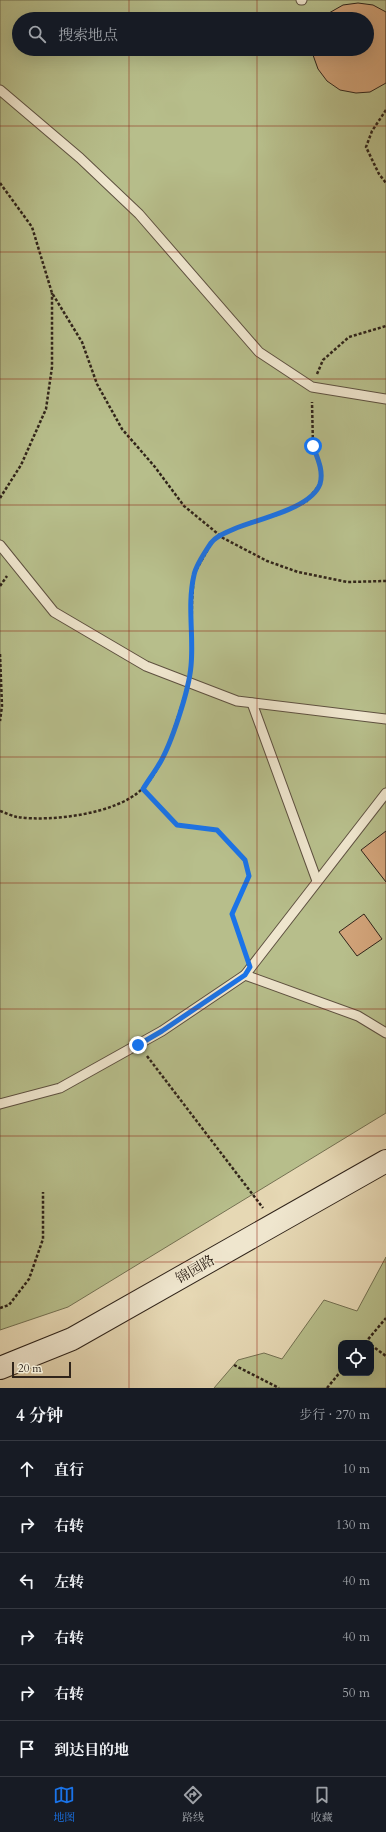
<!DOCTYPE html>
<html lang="zh">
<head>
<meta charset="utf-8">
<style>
  body { margin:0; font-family:Cardo,"Noto Serif SC",serif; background:#242831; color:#f1f3f6 }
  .controls { position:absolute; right:12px; bottom:12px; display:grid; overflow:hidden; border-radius:8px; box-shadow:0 4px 16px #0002 }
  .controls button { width:36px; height:36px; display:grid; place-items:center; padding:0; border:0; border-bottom:1px solid #363941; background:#171b24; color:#f1f3f6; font:20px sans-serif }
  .scale { position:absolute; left:12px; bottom:10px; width:59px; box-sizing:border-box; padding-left:4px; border:2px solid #30241a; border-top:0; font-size:11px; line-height:14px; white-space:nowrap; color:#30241a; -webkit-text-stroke:3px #efe6ce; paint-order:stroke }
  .stop { position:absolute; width:12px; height:12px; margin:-9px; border:3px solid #1a73e8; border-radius:50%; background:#fff }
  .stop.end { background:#1a73e8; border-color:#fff; box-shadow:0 1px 4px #0008 }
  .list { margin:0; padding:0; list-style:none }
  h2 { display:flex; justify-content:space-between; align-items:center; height:52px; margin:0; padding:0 16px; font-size:17px }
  h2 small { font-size:13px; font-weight:400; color:#9ea1a6 }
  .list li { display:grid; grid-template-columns:26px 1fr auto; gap:12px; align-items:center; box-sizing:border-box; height:56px; padding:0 16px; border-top:1px solid #363941 }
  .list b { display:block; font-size:15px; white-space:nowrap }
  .list em { font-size:13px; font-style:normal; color:#9ea1a6 }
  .icon { flex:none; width:22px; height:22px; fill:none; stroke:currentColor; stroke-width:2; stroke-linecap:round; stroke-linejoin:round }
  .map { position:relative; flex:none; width:386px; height:1388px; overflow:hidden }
  .search { position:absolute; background:#171b24; box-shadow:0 4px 16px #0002; left:12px; right:12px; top:12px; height:44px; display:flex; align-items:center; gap:10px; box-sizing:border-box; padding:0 14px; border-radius:22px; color:#9ea1a6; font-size:15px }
  .sheet { height:388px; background:#171b24 }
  nav { display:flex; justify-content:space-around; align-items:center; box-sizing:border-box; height:56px; border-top:1px solid #363941; background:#171b24; font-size:11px; color:#9ea1a6 }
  nav a { display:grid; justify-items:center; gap:2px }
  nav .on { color:#1a73e8 }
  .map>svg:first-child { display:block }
</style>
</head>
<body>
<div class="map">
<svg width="386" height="1388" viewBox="0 0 386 1388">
  <rect width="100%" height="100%" fill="#e6d8b4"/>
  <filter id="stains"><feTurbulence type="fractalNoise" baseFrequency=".005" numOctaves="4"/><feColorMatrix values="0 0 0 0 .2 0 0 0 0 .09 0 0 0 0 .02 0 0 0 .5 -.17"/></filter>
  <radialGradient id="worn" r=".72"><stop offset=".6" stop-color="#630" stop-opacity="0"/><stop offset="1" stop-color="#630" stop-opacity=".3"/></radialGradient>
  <g fill="#b7be8b" stroke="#747152" fill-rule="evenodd">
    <path d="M0,0H386V1113L68,1307L0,1330ZM19,19H367V49H19Z"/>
    <path d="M386,1257V1388H214L238,1360L264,1353L282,1359L324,1300L357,1311ZM341,1343H371V1373H341Z"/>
  </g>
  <g fill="#d1a379" stroke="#30241a">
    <polygon points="358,3 373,5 386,12 386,83 370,92 356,93 340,90 327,81 318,69 313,55 313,49 367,49 367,19 324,19 329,13 343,5"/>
    <polygon points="386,831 386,882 361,850"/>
    <polygon points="364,914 382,939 357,956 339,932"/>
  </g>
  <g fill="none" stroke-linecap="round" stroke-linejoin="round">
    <defs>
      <g id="lane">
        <polyline points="301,0 302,0"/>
        <polyline points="0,90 80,158 139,214 259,352 312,387 386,399"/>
        <polyline points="0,545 54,612 146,666 237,701 386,719"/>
        <polyline points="252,703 317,881"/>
        <polyline points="386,793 245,975 358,1016 386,1033"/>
        <polyline points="0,1104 60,1088 162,1031 245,975"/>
      </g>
      <polyline id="secondary" points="0,1368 72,1339 386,1161"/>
    </defs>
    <use href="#lane" stroke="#5e5140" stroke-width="11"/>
    <use href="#secondary" stroke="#30241a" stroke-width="24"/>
    <g stroke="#30241a" stroke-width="2.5" stroke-dasharray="3 2" stroke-linecap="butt">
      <polyline points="386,110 372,131 366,147 379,174 386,183"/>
      <polyline points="0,183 32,227 52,293 82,342 97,384 122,429 155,467 184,506 223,538 267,561 298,572 347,582 386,581"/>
      <polyline points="317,374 323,360 349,337 386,326"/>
      <polyline points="0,498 21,465 46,409 52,367 52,293"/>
      <polyline points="0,586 7,576"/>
      <polyline points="0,654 2,706 0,721"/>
      <polyline points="191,669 192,600 194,574 212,542 220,535 251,522 276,515 306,502 320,484 321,467 313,446 312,402"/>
      <polyline points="143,789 177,825 217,830 245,860 249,876 232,914 245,952"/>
      <path d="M0,811C6,813 12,816 17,817C51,822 117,814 142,789C165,767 175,724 185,695"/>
      <polyline points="147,1056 263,1208"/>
      <polyline points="0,1308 9,1305 29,1279 43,1239 43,1192"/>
      <polyline points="365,1343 386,1318"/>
      <polyline points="371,1345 386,1356"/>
      <polyline points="234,1365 279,1388"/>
      <polyline points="327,1388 341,1371"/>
    </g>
    <use href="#lane" stroke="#efe6ce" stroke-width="9"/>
    <use href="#secondary" stroke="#efe6ce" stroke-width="22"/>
  </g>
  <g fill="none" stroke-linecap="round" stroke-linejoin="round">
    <path stroke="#1a73e8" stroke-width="5" d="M138,1045L162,1031L245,975L250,967L232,914L249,876L245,860L217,830L177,825L143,789C148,781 153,774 158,766C171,746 189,690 191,666C194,636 187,605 194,575C196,565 205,552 211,543C216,536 225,533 234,529C257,519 311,509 320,484C324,471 317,457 313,446"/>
  </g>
  <path fill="none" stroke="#8f2418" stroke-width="1" stroke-opacity="0.55" d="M129,0V19M257,0V19M129,49V1388M257,49V1388M0,126H386M0,252H386M0,379H386M0,505H386M0,631H386M0,757H386M0,883H386M0,1009H386M0,1136H386M0,1262H386"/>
  <g text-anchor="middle" stroke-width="3" stroke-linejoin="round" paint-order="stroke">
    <g font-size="14" fill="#30241a" stroke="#efe6ce">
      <text transform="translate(195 1269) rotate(-30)" y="5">锦园路</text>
    </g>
  </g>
  <rect width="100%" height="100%" filter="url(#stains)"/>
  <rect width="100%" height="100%" fill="url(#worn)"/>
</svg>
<div class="controls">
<button><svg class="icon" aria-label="locate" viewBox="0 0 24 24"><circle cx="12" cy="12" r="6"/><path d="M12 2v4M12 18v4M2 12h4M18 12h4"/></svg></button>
</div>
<div class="scale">20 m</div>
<div class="stop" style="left:313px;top:446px"></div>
<div class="stop end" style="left:138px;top:1045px"></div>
<div class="search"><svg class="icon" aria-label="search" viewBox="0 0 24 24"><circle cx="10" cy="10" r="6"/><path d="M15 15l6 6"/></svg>搜索地点</div>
</div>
<section class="sheet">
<h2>4 分钟<small>步行 · 270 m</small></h2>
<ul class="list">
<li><svg class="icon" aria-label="ahead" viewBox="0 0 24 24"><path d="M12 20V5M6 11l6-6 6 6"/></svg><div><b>直行</b></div><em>10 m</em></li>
<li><svg class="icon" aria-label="right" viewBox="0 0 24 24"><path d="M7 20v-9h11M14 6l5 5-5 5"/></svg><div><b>右转</b></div><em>130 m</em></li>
<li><svg class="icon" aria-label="left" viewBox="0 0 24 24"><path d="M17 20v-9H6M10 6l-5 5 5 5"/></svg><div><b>左转</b></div><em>40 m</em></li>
<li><svg class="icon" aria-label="right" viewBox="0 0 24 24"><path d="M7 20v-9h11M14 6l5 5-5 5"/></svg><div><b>右转</b></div><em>40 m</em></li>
<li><svg class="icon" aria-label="right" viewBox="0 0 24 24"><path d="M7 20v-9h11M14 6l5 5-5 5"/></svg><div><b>右转</b></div><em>50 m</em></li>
<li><svg class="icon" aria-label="arrive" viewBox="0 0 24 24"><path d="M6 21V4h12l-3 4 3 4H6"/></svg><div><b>到达目的地</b></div></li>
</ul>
</section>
<nav>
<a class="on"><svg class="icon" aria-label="map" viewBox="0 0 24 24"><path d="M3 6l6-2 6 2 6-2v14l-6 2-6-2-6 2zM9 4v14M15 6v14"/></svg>地图</a>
<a><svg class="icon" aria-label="directions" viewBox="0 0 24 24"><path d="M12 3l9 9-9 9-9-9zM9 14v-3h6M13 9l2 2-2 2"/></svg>路线</a>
<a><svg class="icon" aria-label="saved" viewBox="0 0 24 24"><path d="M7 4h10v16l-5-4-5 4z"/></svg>收藏</a>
</nav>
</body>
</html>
